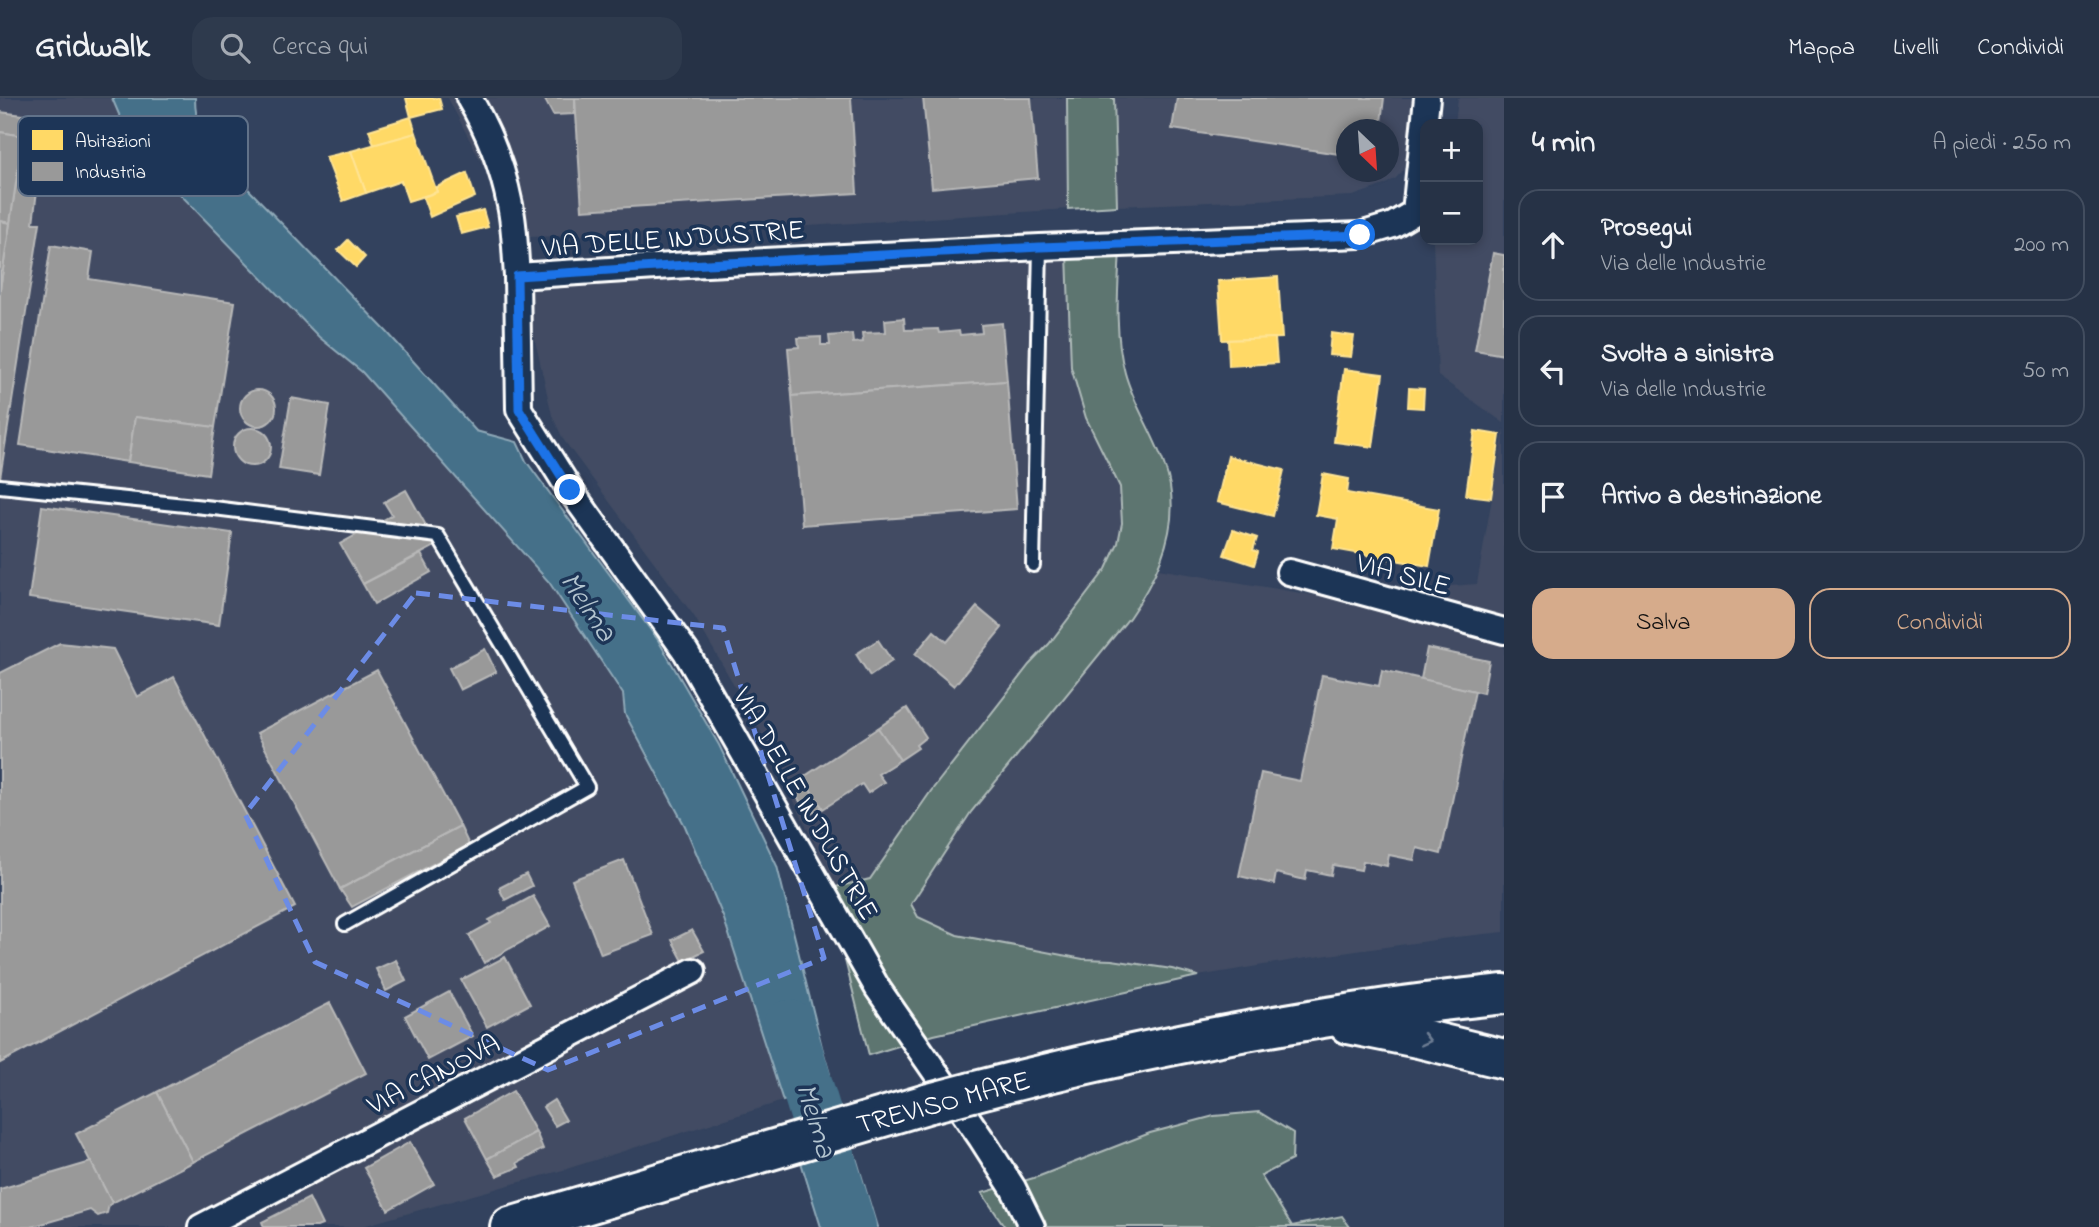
<!DOCTYPE html>
<html lang="it">
<head>
<meta charset="utf-8">
<style>
  body { margin:0; font-family:"Indie Flower",sans-serif; background:#2e3a4d; color:#f1f3f6 }
  .controls { position:absolute; right:21px; top:21px; display:grid; overflow:hidden; border-radius:14px; box-shadow:0 4px 10px #0003 }
  .controls button { width:63px; height:63px; display:grid; place-items:center; padding:0; border:0; border-bottom:2px solid #424d5f; background:#263246; color:#f1f3f6; font:35px sans-serif }
  .compass { position:absolute; left:1336px; top:21px; width:63px; height:63px; border-radius:50%; background:#263246; box-shadow:0 4px 10px #0003; rotate:155deg }
  .stop { position:absolute; width:21px; height:21px; margin:-16px; border:5px solid #1a73e8; border-radius:50%; background:#fff }
  .stop.end { background:#1a73e8; border-color:#fff; box-shadow:0 2px 7px #0008 }
  .list { margin:0; padding:0; list-style:none }
  h2 { display:flex; justify-content:space-between; align-items:center; height:91px; margin:0; padding:0 28px; font-size:30px }
  h2 small { font-size:23px; font-weight:400; color:#a4aab3 }
  .list li { display:grid; grid-template-columns:46px 1fr auto; gap:21px; align-items:center; box-sizing:border-box; height:112px; margin:0 14px 14px; padding:0 14px; border:2px solid #424d5f; border-radius:21px }
  .list b { display:block; font-size:26px; white-space:nowrap }
  .list p { margin:0; font-size:23px; white-space:nowrap; color:#a4aab3 }
  .list em { font-size:23px; font-style:normal; color:#a4aab3 }
  .actions { display:flex; gap:14px; padding:21px 28px }
  .actions a { flex:1; padding:16px 0; border:2px solid #d6ab8b; border-radius:21px; text-align:center; font-size:24px; color:#d6ab8b }
  .actions .main { background:#d6ab8b; color:#111 }
  .icon { flex:none; width:38px; height:38px; fill:none; stroke:currentColor; stroke-width:2; stroke-linecap:round; stroke-linejoin:round }
  .map { position:relative; flex:none; width:1504px; height:1129px; overflow:hidden }
  header { display:flex; align-items:center; gap:42px; box-sizing:border-box; height:98px; padding:0 35px; background:#263246; border-bottom:2px solid #424d5f }
  header strong { font-size:33px }
  nav { display:flex; gap:38px; margin-inline-start:auto; font-size:24px }
  .search { width:490px; height:63px; background:#2e3a4d; display:flex; align-items:center; gap:18px; box-sizing:border-box; padding:0 24px; border-radius:21px; color:#a4aab3; font-size:26px }
  main { display:flex }
  aside { flex:1; background:#263246 }
  .map>svg:first-child { display:block }
</style>
</head>
<body>
<header>
<strong>Gridwalk</strong>
<div class="search"><svg class="icon" aria-label="search" viewBox="0 0 24 24"><circle cx="10" cy="10" r="6"/><path d="M15 15l6 6"/></svg>Cerca qui</div>
<nav><a>Mappa</a><a>Livelli</a><a>Condividi</a></nav>
</header>
<main>
<div class="map">
<svg width="1504" height="1129" viewBox="0 0 1504 1129">
  <rect width="100%" height="100%" fill="#33425e"/>
  <filter id="ink" filterUnits="userSpaceOnUse"><feTurbulence type="fractalNoise" baseFrequency=".0143" numOctaves="2"/><feDisplacementMap in="SourceGraphic" scale="14" xChannelSelector="R" yChannelSelector="G"/><feConvolveMatrix kernelMatrix="1 2 1 2 8 2 1 2 1" color-interpolation-filters="sRGB"/></filter>
  <g filter="url(#ink)">
    <g fill="#424c63" fill-rule="evenodd">
      <polygon points="0,0 112,0 124,28 319,239 362,274 549,484 623,596 625,616 685,728 724,821 783,1003 563,1072 359,1129 0,1129"/>
      <polygon points="448,0 1067,0 1068,111 745,132 527,139 515,129"/>
      <path d="M1114,0H1415L1408,56L1403,72L1396,80L1384,87L1353,98L1117,108ZM1346,32H1388V74H1346Z"/>
      <polygon points="1458,0 1504,0 1504,325 1438,278 1433,142 1478,142 1478,26 1455,26"/>
      <polygon points="1067,155 1071,269 1120,389 1123,425 1118,445 1106,471 1049,546 1029,567 931,693 870,781 827,791 818,753 758,628 694,518 563,341 552,317 534,238 526,179"/>
      <polygon points="1504,331 1504,834 1456,839 1300,861 1198,878 1172,871 1112,862 1083,861 957,837 937,829 914,816 911,806 911,803 971,714 1146,496 1158,471 1319,498 1477,486"/>
    </g>
    <g fill="#5d7470" stroke="#aebab8" stroke-width="2">
      <polygon points="1067,0 1114,0 1117,108 1068,111"/>
      <path d="M1120,151C1118,192 1114,235 1125,275C1134,308 1154,336 1165,369C1184,422 1159,477 1129,520L971,714L911,806L918,819L957,837L1083,861L1112,862L1172,871L1198,878L934,937L869,957L827,791L870,781L931,693L1029,567L1049,546L1106,471L1118,445L1122,425L1120,389L1086,320L1071,269L1067,155Z"/>
      <polygon points="1259,1014 1293,1035 1292,1062 1261,1078 1292,1128 1342,1118 1350,1129 1005,1129 982,1095 1037,1079 1150,1035 1214,1018"/>
    </g>
    <g fill="#446f89" stroke="#8fa9b8" stroke-width="2">
      <path d="M112,0H195C195,31 206,41 223,65L387,234L476,333L517,344L526,363L658,542L719,647L777,768L822,949L830,976L816,993L783,1003L724,821L685,728L625,616L623,596L549,484L362,274L319,239L142,57L124,28Z"/>
      <polygon points="834,1051 855,1056 877,1129 821,1129 800,1061"/>
    </g>
    <g fill="#ffd966" stroke="#ffe494" stroke-width="2">
      <polygon points="406,0 439,0 442,11 411,19"/>
      <polygon points="411,19 416,35 374,47 369,32"/>
      <polygon points="416,35 437,94 408,103 401,83 366,95 351,53"/>
      <polygon points="351,53 366,95 343,103 326,59"/>
      <polygon points="467,75 475,99 430,119 423,99 437,94 437,89"/>
      <polygon points="483,112 488,129 461,136 456,119"/>
      <polygon points="348,142 365,159 356,169 338,152"/>
      <polygon points="1278,179 1282,240 1222,242 1218,183"/>
      <polygon points="1331,235 1354,238 1351,259 1329,257"/>
      <polygon points="1275,240 1277,265 1229,268 1228,242"/>
      <polygon points="1344,271 1383,276 1373,349 1334,344"/>
      <polygon points="1409,290 1424,291 1423,310 1408,309"/>
      <polygon points="1475,333 1500,337 1491,400 1466,397"/>
      <polygon points="1228,358 1284,372 1273,418 1217,404"/>
      <polygon points="1323,376 1349,381 1347,395 1439,411 1429,468 1333,451 1338,421 1316,417"/>
      <polygon points="1233,432 1257,440 1253,452 1258,454 1254,467 1224,457"/>
    </g>
    <g fill="#999" stroke="#b8b8b8" stroke-width="2">
      <polygon points="544,0 575,0 575,16 553,17"/>
      <polygon points="575,0 851,0 857,95 582,112"/>
      <polygon points="923,0 1031,0 1038,80 932,90"/>
      <polygon points="1177,0 1384,0 1380,32 1346,32 1346,57 1172,31"/>
      <polygon points="0,14 46,20 23,38 0,34"/>
      <polygon points="46,20 33,125 40,125 0,380 0,191 23,38"/>
      <polygon points="0,34 23,38 10,125 0,123"/>
      <polygon points="0,123 10,125 0,191"/>
      <polygon points="51,147 93,154 89,181 235,204 215,329 135,319 128,364 20,347"/>
      <polygon points="1493,155 1504,157 1504,257 1475,252"/>
      <polygon points="904,220 905,232 938,231 939,235 959,233 960,237 982,235 981,227 1002,225 1007,283 792,298 788,250 799,249 798,240 821,239 821,247 830,247 829,238 852,236 853,245 863,244 862,235 886,234 885,222"/>
      <polygon points="1007,283 1017,411 802,427 792,298"/>
      <circle cx="258" cy="310" r="18"/>
      <polygon points="291,300 330,307 319,377 279,371"/>
      <polygon points="135,319 215,329 208,376 128,364"/>
      <circle cx="252" cy="349" r="19"/>
      <polygon points="406,392 437,447 363,486 340,446 392,417 384,404"/>
      <polygon points="42,408 232,435 219,527 29,500"/>
      <polygon points="421,456 431,474 374,506 363,486"/>
      <polygon points="977,509 1002,530 954,588 915,556 934,533 947,544"/>
      <polygon points="878,542 892,563 870,578 856,556"/>
      <polygon points="60,545 113,551 137,599 174,579 295,809 0,965 0,575"/>
      <polygon points="1427,550 1489,563 1483,595 1421,581"/>
      <polygon points="485,551 496,574 460,592 449,570"/>
      <polygon points="377,572 460,728 340,791 257,635"/>
      <polygon points="1382,572 1475,593 1441,756 1417,750 1414,762 1389,757 1387,768 1363,763 1361,772 1333,767 1331,777 1307,772 1305,782 1276,775 1274,786 1239,778 1261,675 1300,683 1322,577 1379,588"/>
      <polygon points="907,610 926,639 916,647 918,650 900,662 878,630"/>
      <polygon points="878,630 900,662 878,676 884,684 868,695 862,686 823,711 802,680"/>
      <polygon points="804,682 822,709 809,717 791,690"/>
      <polygon points="460,728 469,747 352,809 340,791"/>
      <polygon points="624,762 653,837 601,856 572,782"/>
      <polygon points="526,776 532,788 505,802 499,790"/>
      <polygon points="533,798 550,828 484,865 469,837 491,825 489,822"/>
      <polygon points="692,832 704,853 683,863 672,842"/>
      <polygon points="505,859 530,906 487,929 461,882"/>
      <polygon points="396,862 406,883 386,893 376,871"/>
      <polygon points="449,894 473,938 428,962 405,918"/>
      <polygon points="330,905 366,975 193,1064 157,994"/>
      <polygon points="513,993 536,1034 487,1061 465,1020"/>
      <polygon points="157,994 193,1064 112,1105 76,1036"/>
      <polygon points="554,1002 566,1022 555,1028 543,1009"/>
      <polygon points="536,1034 543,1051 517,1065 519,1069 497,1078 487,1061"/>
      <polygon points="410,1044 434,1086 388,1112 364,1070"/>
      <polygon points="91,1064 112,1105 109,1107 107,1115 98,1118 90,1112 31,1129 0,1129 0,1091"/>
      <polygon points="309,1100 322,1127 317,1129 264,1129 262,1124"/>
    </g>
    <g fill="none" stroke-linecap="round" stroke-linejoin="round">
      <polyline stroke="#446f89" stroke-width="52" points="789,928 850,1129"/>
      <defs>
        <g id="lane">
          <polyline points="0,388 214,410 438,438 587,689 345,826"/>
          <polyline points="1033,467 1040,149"/>
        </g>
        <g id="street">
          <path d="M469,0C488,32 503,71 510,107C515,130 515,155 517,178"/>
          <polyline points="1289,474 1504,533"/>
          <polyline points="201,1129 693,873"/>
          <polyline points="1032,1129 1013,1090 981,1040 878,891 686,554 570,392 519,311 517,178 687,167 1040,149 1360,137 1393,127 1415,114 1427,0"/>
        </g>
        <g id="highway">
          <polyline points="1348,926 1418,940 1504,961"/>
          <path d="M972,994C1147,949 1324,914 1504,896"/>
          <polyline points="510,1129 930,1005"/>
        </g>
      </defs>
      <use href="#lane" stroke="#fff" stroke-width="18"/>
      <use href="#street" stroke="#fff" stroke-width="30"/>
      <use href="#highway" stroke="#fff" stroke-width="44"/>
      <use href="#lane" stroke="#1d3557" stroke-width="12"/>
      <use href="#street" stroke="#1d3557" stroke-width="24"/>
      <use href="#highway" stroke="#1d3557" stroke-width="38"/>
      <defs>
        <polyline id="highway-bridge" points="930,1005 972,994"/>
      </defs>
      <use href="#highway-bridge" stroke="#fff" stroke-width="44" stroke-linecap="butt"/>
      <use href="#highway-bridge" stroke="#1d3557" stroke-width="38"/>
    </g>
    <defs><path id="oneway-chevron" d="M-2-3.5L2.5 0L-2 3.5" fill="none" stroke-width="1.6" stroke-linecap="round" stroke-linejoin="round" transform="scale(1.75)"/></defs>
    <use stroke="#6c7c92" href="#oneway-chevron" transform="translate(1426 942) rotate(14)"/>
  </g>
  <g fill="none" stroke-linecap="round" stroke-linejoin="round" filter="url(#ink)">
    <polyline stroke="#1a73e8" stroke-width="9" points="570,392 519,311 517,178 687,167 1040,149 1360,137"/>
  </g>
  <path fill="none" stroke="#6c8ce6" stroke-width="5" stroke-dasharray="14 9" stroke-linejoin="round" d="M416,495L723,530L824,860L548,972L315,864L245,716Z"/>
  <g text-anchor="middle" stroke-width="7" stroke-linejoin="round" paint-order="stroke">
    <g font-size="28" fill="#fff" stroke="#1d3557">
      <text transform="translate(673 139) rotate(-4)" y="10">VIA DELLE INDUSTRIE</text>
      <text transform="translate(1404 475) rotate(15)" y="10">VIA SILE</text>
      <text transform="translate(807 705) rotate(60)" y="10">VIA DELLE INDUSTRIE</text>
      <text transform="translate(433 975) rotate(-27)" y="10">VIA CANOVA</text>
      <text transform="translate(943 1003) rotate(-15)" y="10">TREVISO MARE</text>
    </g>
    <g font-size="30" font-style="italic" fill="#b4c5d0" stroke="#1d3557">
      <text transform="translate(589 508) rotate(56)" y="10">Melma</text>
      <text transform="translate(817 1022) rotate(73)" y="10">Melma</text>
    </g>
  </g>
  <rect x="18" y="18" width="230" height="80" rx="10" fill="#1d3557" stroke="#617289" stroke-width="2"/>
  <rect x="32" y="32" width="31" height="20" fill="#ffd966"/>
  <rect x="32" y="64" width="31" height="19" fill="#999"/>
  <g font-size="19" fill="#fff">
    <text x="75" y="49">Abitazioni</text>
    <text x="75" y="80">Industria</text>
  </g>
</svg>
<div class="controls">
<button>+</button>
<button>−</button>
</div>
<svg class="compass" viewBox="-18 -18 36 36"><path d="M0-13l5 13h-10z" fill="#e53935"/><path d="M0 13l5-13h-10z" fill="#a4aab3"/></svg>
<div class="stop" style="left:1360px;top:137px"></div>
<div class="stop end" style="left:570px;top:392px"></div>
</div>
<aside>
<h2>4 min<small>A piedi · 250 m</small></h2>
<ul class="list">
<li><svg class="icon" aria-label="ahead" viewBox="0 0 24 24"><path d="M12 20V5M6 11l6-6 6 6"/></svg><div><b>Prosegui</b><p>Via delle Industrie</p></div><em>200 m</em></li>
<li><svg class="icon" aria-label="left" viewBox="0 0 24 24"><path d="M17 20v-9H6M10 6l-5 5 5 5"/></svg><div><b>Svolta a sinistra</b><p>Via delle Industrie</p></div><em>50 m</em></li>
<li><svg class="icon" aria-label="arrive" viewBox="0 0 24 24"><path d="M6 21V4h12l-3 4 3 4H6"/></svg><div><b>Arrivo a destinazione</b></div></li>
</ul>
<div class="actions"><a class="main">Salva</a><a>Condividi</a></div>
</aside>
</main>
</body>
</html>
